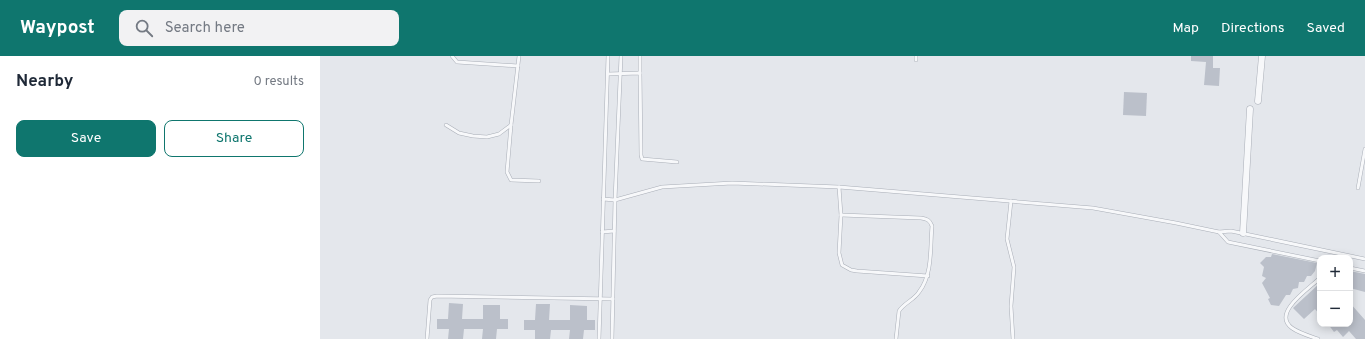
<!DOCTYPE html>
<html lang="en">
<head>
<meta charset="utf-8">
<style>
  body { margin:0; font-family:Overpass,sans-serif; background:#f2f2f3; color:#1f2937 }
  .controls { position:absolute; right:12px; bottom:12px; display:grid; overflow:hidden; border-radius:8px; box-shadow:0 2px 10px #0003 }
  .controls button { width:36px; height:36px; display:grid; place-items:center; padding:0; border:0; border-bottom:1px solid #e0e1e3; background:#fff; color:#1f2937; font:20px sans-serif }
  .list { margin:0; padding:0; list-style:none }
  h2 { display:flex; justify-content:space-between; align-items:center; height:52px; margin:0; padding:0 16px; font-size:17px }
  h2 small { font-size:13px; font-weight:400; color:#747a83 }
  .actions { display:flex; gap:8px; padding:12px 16px }
  .actions a { flex:1; padding:9px 0; border:1px solid #0f766e; border-radius:8px; text-align:center; font-size:14px; color:#0f766e }
  .actions .main { background:#0f766e; color:#fff }
  .icon { flex:none; width:22px; height:22px; fill:none; stroke:currentColor; stroke-width:2; stroke-linecap:round; stroke-linejoin:round }
  .map { position:relative; flex:none; width:1045px; height:283px; overflow:hidden }
  header { display:flex; align-items:center; gap:24px; box-sizing:border-box; height:56px; padding:0 20px; background:#0f766e; color:#fff }
  header strong { font-size:19px }
  nav { display:flex; gap:22px; margin-inline-start:auto; font-size:14px }
  .search { width:280px; height:36px; background:#f2f2f3; display:flex; align-items:center; gap:10px; box-sizing:border-box; padding:0 14px; border-radius:8px; color:#747a83; font-size:15px }
  main { display:flex }
  aside { flex:1; background:#fff }
  .map>svg:first-child { display:block }
</style>
</head>
<body>
<header>
<strong>Waypost</strong>
<div class="search"><svg class="icon" aria-label="search" viewBox="0 0 24 24"><circle cx="10" cy="10" r="6"/><path d="M15 15l6 6"/></svg>Search here</div>
<nav><a>Map</a><a>Directions</a><a>Saved</a></nav>
</header>
<main>
<aside>
<h2>Nearby<small>0 results</small></h2>
<ul class="list">
</ul>
<div class="actions"><a class="main">Save</a><a>Share</a></div>
</aside>
<div class="map">
<svg width="1045" height="283" viewBox="0 0 1045 283">
  <rect width="100%" height="100%" fill="#e4e7ec"/>
  <g fill="#bbc0ca">
    <polygon points="871,0 893,0 893,12 900,12 899,30 884,29 886,6 871,5"/>
    <polygon points="804,36 827,37 826,60 803,59"/>
    <polygon points="952,198 997,207 995,215 991,220 987,220 984,226 979,226 978,232 973,233 970,239 966,239 959,250 951,249 948,243 950,242 942,227 946,222 942,220 944,211 940,207 946,201 951,201"/>
    <polygon points="1030,215 1045,218 1045,236 1030,232"/>
    <polygon points="1000,227 1000,259 995,253 984,263 973,252"/>
    <polygon points="129,247 143,248 142,263 163,263 163,249 180,249 180,263 188,263 188,273 177,273 176,283 162,283 163,273 144,273 143,283 128,283 129,273 117,273 117,263 128,263"/>
    <polygon points="1030,247 1045,264 1045,283 1036,283 1029,275 1023,281 1017,274 1014,276 1008,268 1030,268"/>
    <polygon points="216,248 230,248 229,264 250,264 250,249 267,250 267,264 275,264 275,274 264,274 263,283 249,283 250,274 231,274 230,283 215,283 215,274 204,274 204,264 215,264"/>
  </g>
  <g fill="none" stroke-linecap="round" stroke-linejoin="round">
    <defs>
      <g id="lane">
        <polyline points="132,0 137,6 198,10"/>
        <polyline points="596,4 596,0"/>
        <polyline points="320,17 320,0"/>
        <polyline points="288,18 320,17 321,99 322,103 357,106"/>
        <polyline points="126,69 139,77 153,80 167,81 179,78 191,69 199,0"/>
        <polyline points="191,69 187,116 191,124 219,125"/>
        <polyline points="519,131 521,159 519,197 522,209 531,214 537,215 608,220"/>
        <polyline points="1038,132 1045,93"/>
        <polyline points="283,143 295,144 342,131 412,127 519,131 773,152 856,167 899,176 911,175 1045,203"/>
        <polyline points="691,145 687,183 694,211 691,250 693,283"/>
        <path d="M521,159L601,162C607,163 610,164 612,170C610,191 613,218 599,236C594,244 584,247 579,255L576,283"/>
        <polyline points="282,176 294,175"/>
        <polyline points="899,176 908,186 1000,205"/>
        <polyline points="1030,212 1045,215"/>
        <polyline points="107,283 110,244 112,241 117,240 293,243"/>
        <polyline points="279,283 288,0"/>
        <polyline points="292,283 295,144 301,0"/>
        <path d="M998,283C989,280 979,277 972,272C951,257 990,232 1000,222"/>
      </g>
      <g id="street">
        <polyline points="938,45 942,0"/>
        <polyline points="923,177 930,53"/>
      </g>
    </defs>
    <use href="#lane" stroke="#a9aeb7" stroke-width="4"/>
    <use href="#street" stroke="#a9aeb7" stroke-width="7"/>
    <use href="#lane" stroke="#f7f8fa" stroke-width="3"/>
    <use href="#street" stroke="#f7f8fa" stroke-width="6"/>
  </g>
</svg>
<div class="controls">
<button>+</button>
<button>−</button>
</div>
</div>
</main>
</body>
</html>
